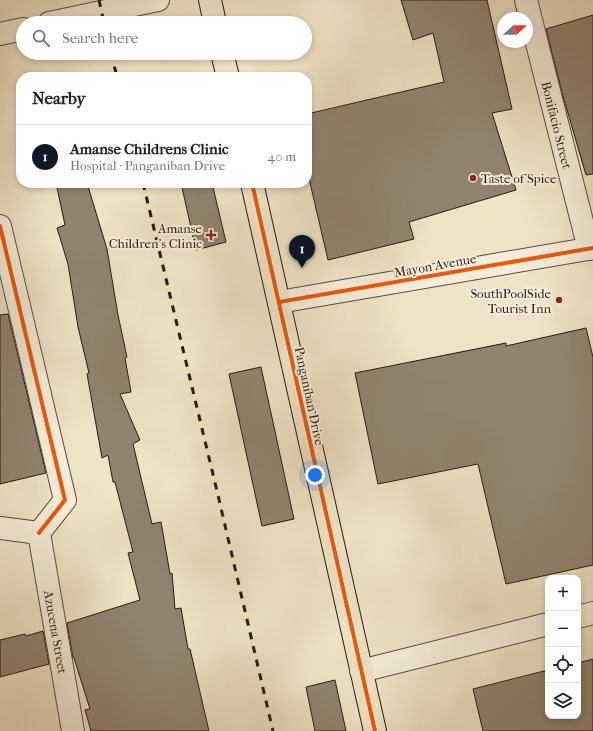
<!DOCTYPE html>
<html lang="en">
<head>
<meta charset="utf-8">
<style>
  body { margin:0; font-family:"IM FELL French Canon",serif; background:#f2f2f2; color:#222 }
  .controls { position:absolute; right:12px; bottom:12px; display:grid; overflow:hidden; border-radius:8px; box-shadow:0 2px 6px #0003 }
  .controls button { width:36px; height:36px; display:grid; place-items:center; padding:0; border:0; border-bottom:1px solid #e0e0e0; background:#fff; color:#222; font:20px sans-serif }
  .compass { position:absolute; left:497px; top:12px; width:36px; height:36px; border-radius:50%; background:#fff; box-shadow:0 2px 6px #0003; rotate:69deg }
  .you { position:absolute; left:315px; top:475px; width:14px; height:14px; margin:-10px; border:3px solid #fff; border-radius:50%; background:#1a73e8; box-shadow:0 0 0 6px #1a73e833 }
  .badge { display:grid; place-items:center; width:26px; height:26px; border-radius:50%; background:#111827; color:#fff; font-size:13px; font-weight:700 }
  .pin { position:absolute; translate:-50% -33px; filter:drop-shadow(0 1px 2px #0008) }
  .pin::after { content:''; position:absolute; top:21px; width:14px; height:12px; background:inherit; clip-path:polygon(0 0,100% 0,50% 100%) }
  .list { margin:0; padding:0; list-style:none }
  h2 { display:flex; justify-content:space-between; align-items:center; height:52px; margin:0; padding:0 16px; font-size:17px }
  h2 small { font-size:13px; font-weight:400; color:#767676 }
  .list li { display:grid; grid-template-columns:26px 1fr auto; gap:12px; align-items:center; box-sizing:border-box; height:64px; padding:0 16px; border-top:1px solid #e0e0e0 }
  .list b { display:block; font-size:15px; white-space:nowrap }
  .list p { margin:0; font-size:13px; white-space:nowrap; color:#767676 }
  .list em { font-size:13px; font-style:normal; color:#767676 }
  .icon { flex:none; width:22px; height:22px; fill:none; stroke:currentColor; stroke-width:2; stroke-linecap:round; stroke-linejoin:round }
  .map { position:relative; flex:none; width:593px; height:731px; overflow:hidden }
  .search { position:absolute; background:#fff; box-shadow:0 2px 6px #0003; left:16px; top:16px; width:296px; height:44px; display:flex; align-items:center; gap:10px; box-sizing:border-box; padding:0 14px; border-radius:22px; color:#767676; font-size:15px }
  .panel { position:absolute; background:#fff; box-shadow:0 2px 6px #0003; left:16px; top:72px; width:296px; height:116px; border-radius:16px }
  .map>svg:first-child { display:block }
</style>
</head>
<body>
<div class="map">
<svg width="593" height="731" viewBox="0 0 593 731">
  <rect width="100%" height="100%" fill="#efe3c6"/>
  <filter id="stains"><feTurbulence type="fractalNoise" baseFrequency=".005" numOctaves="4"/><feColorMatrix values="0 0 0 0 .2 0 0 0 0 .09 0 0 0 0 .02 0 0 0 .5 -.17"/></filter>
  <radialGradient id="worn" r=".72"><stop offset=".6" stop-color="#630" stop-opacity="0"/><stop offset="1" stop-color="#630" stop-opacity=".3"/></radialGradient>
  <g fill="#908370" stroke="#291a13">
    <polygon points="401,0 487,0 512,109 492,113 516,190 409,222 414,239 328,260 307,170 307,114 444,82 433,33 413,40"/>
    <polygon points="593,15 593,174 586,175 563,96 546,29"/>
    <polygon points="56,183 87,183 107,249 118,315 127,357 125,358 131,392 120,394 140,440 133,444 152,524 161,522 170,574 172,573 175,609 181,608 188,649 190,649 209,731 91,731 85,710 90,709 74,658 73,658 67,623 140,600 128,553 133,552 115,482 113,482 108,455 102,458 87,374 89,373 78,327 68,264 57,228 65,225"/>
    <polygon points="181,183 212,183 226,242 196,250"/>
    <polygon points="8,314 46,473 0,484 0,315"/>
    <polygon points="586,328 593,357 593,565 506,584 478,464 378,484 355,373 506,343 506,346"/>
    <polygon points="261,367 294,519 262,526 229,374"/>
    <polygon points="43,631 49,664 0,677 0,640 25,634 26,636"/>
    <polygon points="593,659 593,731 483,731 473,689 548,670 548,716 578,716 578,663"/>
    <polygon points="335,680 346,731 315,731 306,687"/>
  </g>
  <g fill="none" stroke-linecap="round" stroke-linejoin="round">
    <defs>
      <g id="minor">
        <polyline points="526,0 589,249"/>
        <polyline points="49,23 158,0"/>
        <polyline points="0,34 23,29"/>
        <polyline points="0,226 65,500 39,533"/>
        <polyline points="279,302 593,248"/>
        <polyline points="0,528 39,533"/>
        <polyline points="39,533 73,731"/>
        <polyline points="578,617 593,613"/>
        <polyline points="361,671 548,624"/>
      </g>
      <g id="major">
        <polyline points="210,0 215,23"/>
        <polyline points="222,53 228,77"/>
        <polyline points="252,183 375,731"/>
      </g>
    </defs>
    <use href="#minor" stroke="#5a4c40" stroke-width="24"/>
    <use href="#major" stroke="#291a13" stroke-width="24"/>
    <use href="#minor" stroke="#f5edda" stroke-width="22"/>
    <use href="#major" stroke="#efe3c6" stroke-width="22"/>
    <g stroke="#291a13" stroke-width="3" stroke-dasharray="7 7" stroke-linecap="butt">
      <polyline points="99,0 104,23"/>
      <polyline points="111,53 117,77"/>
      <polyline points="143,183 217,491 273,731"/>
    </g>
    <defs>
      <g id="cycleway">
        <polyline points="252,183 375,731"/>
        <polyline points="0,226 65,500 39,533"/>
        <polyline points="279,302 593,248"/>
      </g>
    </defs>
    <use href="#cycleway" stroke="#f5edda" stroke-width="6"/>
    <use href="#cycleway" stroke="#e8590c" stroke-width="4"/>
  </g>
  <g fill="#8f2418" stroke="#f5edda" stroke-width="1.5">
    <circle cx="473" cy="178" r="4"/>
    <path d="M209 229h4v4h4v4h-4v4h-4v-4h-4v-4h4z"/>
    <circle cx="559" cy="300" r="4"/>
  </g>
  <g text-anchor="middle" stroke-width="4" stroke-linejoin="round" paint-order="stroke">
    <g font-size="13" fill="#291a13" stroke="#f5edda">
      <text transform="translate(557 125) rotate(76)" y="5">Bonifacio Street</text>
      <text transform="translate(435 265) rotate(-10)" y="5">Mayon Avenue</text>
      <text transform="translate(310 396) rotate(78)" y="5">Panganiban Drive</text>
      <text transform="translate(56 632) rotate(80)" y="5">Azucena Street</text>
    </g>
    <g font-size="13" fill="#291a13" stroke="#f5edda" text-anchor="end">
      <text x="481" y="183" text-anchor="start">Taste of Spice</text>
      <text x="202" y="233">Amanse<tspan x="202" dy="15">Children's Clinic</tspan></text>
      <text x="551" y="298">SouthPoolSide<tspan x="551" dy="15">Tourist Inn</tspan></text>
    </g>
  </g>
  <rect width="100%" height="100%" filter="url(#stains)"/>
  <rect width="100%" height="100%" fill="url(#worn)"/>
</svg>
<div class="controls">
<button>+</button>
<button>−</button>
<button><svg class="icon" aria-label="locate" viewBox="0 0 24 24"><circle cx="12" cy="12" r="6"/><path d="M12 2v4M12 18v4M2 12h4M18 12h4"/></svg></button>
<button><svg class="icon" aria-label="layers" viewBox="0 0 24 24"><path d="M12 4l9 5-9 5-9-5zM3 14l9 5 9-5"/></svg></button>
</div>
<svg class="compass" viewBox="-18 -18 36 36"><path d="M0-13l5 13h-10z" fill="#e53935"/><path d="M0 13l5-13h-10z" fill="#767676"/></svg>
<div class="you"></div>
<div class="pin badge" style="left:302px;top:268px">1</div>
<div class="search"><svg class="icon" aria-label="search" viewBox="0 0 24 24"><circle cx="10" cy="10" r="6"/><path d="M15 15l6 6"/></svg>Search here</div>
<section class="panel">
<h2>Nearby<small></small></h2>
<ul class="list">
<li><span class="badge">1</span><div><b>Amanse Childrens Clinic</b><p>Hospital · Panganiban Drive</p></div><em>40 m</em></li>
</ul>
</section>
</div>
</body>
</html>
